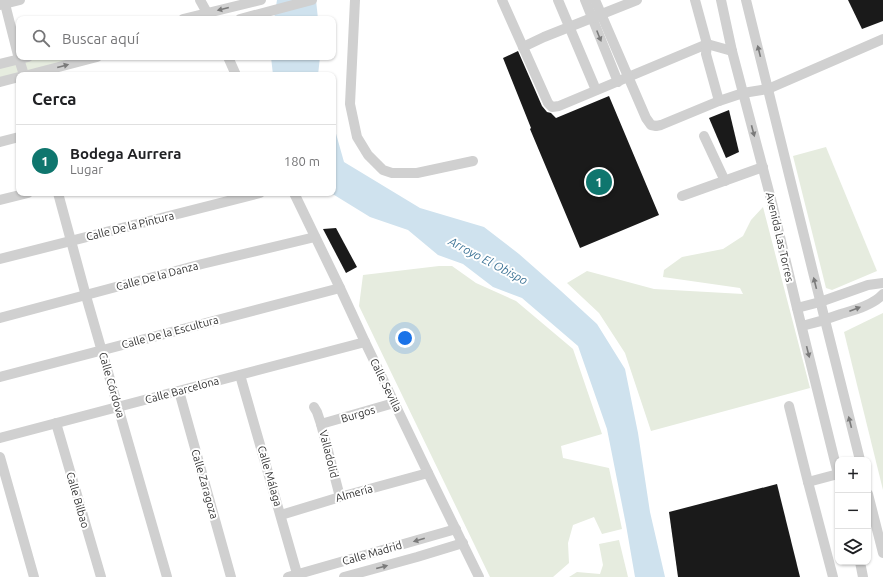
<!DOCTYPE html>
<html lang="es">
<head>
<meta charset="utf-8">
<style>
  body { margin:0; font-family:Ubuntu,sans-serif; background:#f6f6f6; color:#202124 }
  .controls { position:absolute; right:12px; bottom:12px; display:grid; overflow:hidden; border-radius:8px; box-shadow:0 1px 3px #0004 }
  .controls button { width:36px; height:36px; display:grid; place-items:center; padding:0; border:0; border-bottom:1px solid #e0e0e0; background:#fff; color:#202124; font:20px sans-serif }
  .you { position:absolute; left:405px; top:338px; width:14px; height:14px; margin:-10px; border:3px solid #fff; border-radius:50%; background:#1a73e8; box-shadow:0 0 0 6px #1a73e833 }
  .badge { display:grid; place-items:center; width:26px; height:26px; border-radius:50%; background:#0f766e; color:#fff; font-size:13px; font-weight:700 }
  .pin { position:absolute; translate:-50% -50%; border:2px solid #fff; box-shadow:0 1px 4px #0006 }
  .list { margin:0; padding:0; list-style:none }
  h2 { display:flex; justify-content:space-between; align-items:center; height:52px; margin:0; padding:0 16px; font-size:17px }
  h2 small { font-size:13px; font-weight:400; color:#757577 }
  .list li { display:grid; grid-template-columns:26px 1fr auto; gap:12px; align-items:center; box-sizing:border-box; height:72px; padding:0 16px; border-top:1px solid #e0e0e0 }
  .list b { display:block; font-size:15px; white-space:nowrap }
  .list p { margin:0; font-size:13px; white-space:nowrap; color:#757577 }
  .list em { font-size:13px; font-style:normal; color:#757577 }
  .icon { flex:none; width:22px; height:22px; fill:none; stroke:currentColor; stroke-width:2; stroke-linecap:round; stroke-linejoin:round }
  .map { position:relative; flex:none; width:883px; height:577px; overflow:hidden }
  .search { position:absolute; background:#fff; box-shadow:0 1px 3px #0004; left:16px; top:16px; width:320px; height:44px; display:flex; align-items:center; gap:10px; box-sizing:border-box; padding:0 14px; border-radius:8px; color:#757577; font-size:15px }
  .panel { position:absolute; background:#fff; box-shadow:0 1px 3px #0004; left:16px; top:72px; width:320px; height:124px; border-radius:8px }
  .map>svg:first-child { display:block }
</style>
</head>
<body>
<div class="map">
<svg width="883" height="577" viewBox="0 0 883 577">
  <rect width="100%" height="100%" fill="#fff"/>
  <g fill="#e6ecdf">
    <polygon points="19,57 112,57 0,84 0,60"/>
    <polygon points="826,147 877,271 832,290 826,288 793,156"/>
    <polygon points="763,207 810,388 651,431 625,353 599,313 567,283 587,271 654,289 743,294 740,288 663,277 664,270 682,257 723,249 743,236 751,220"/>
    <polygon points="439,266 452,266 476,283 516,301 573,349 602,434 561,446 563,458 609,468 622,529 602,534 594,517 573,525 568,543 569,563 553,577 490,577 359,306 363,275"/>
    <polygon points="883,313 883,490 844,332"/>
    <polygon points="619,540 628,577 569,577 577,572 600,574 603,565 599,544"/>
  </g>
  <g fill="#cfe2ee">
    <polygon points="277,0 316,0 318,19 274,19"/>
    <polygon points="271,57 320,57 318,75 273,75"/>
    <polygon points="333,123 344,162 420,208 484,227 519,254 561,291 597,324 625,369 638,433 650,512 665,577 635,577 626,525 607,429 578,346 522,298 493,287 463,264 438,255 408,230 370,217 331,193 333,193"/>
  </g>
  <g fill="#1a1a1a">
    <polygon points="848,0 883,0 883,21 862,29"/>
    <polygon points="518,51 542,106 547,112 551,113 556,118 609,96 659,215 580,248 530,129 531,128 503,58"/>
    <polygon points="729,110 739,152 726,158 709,118"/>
    <polygon points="336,228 357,267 346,273 323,229"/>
    <polygon points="777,484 800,577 678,577 669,512"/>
  </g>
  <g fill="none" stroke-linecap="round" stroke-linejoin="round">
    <g stroke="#d0d0d0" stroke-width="10">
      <polyline points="4,0 19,59 24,75"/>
      <polyline points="200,0 210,18"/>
      <polyline points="355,0 350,104 357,137 368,155 383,170 392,173 417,173 473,161"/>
      <polyline points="502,0 548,103 552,107 559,106 707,44 732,51"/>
      <polyline points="558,0 596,90"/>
      <polyline points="585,0 618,82"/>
      <polyline points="595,0 646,118 651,125 656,126 661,125 719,101 743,93 768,89 883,39"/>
      <polyline points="695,0 707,44 706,54 719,101"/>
      <polyline points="721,0 732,51 772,203 797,308 838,474"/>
      <path d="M746,0C784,153 821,307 860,460"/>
      <polyline points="0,5 20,0"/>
      <polyline points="183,19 261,0"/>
      <polyline points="240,19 312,0"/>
      <polyline points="523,47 544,37 637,0"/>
      <polyline points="228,57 236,75"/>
      <polyline points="0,64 28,57"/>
      <polyline points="28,75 97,57"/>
      <polyline points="0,82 19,77"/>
      <polyline points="704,136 725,181"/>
      <polyline points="0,142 19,137"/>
      <polyline points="58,193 86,296 167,577"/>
      <polyline points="294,193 340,288 365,342 428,473 479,577"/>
      <polyline points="682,196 763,167"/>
      <polyline points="0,200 28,193"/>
      <polyline points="0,259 260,193"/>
      <polyline points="797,308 820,302 868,285 883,283"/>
      <polyline points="0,318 202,264 315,237"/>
      <path d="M802,326C815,323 828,319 841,314C854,310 873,305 883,294"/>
      <polyline points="240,375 298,577"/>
      <polyline points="0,377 340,288"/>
      <polyline points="179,391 231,577"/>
      <polyline points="789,406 808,482"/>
      <polyline points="314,407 317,412 321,424 340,497"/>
      <polyline points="56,423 101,577"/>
      <polyline points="321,424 394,403"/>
      <polyline points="0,438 365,342"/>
      <polyline points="0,457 34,577"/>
      <polyline points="868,494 883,553"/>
      <polyline points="281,515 340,497 428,473"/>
      <polyline points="860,562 863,577"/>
      <polyline points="288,577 456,529"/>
      <polyline points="344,577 417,557 463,543"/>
      <polyline points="833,577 808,482 838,474"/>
    </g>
  </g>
  <defs><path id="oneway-solid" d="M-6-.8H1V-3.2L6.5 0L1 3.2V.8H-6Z"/></defs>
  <g fill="#7a7a7a">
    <use href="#oneway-solid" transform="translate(223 9) rotate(166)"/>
    <use href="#oneway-solid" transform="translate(599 36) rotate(68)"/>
    <use href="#oneway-solid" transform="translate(759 51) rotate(-104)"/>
    <use href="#oneway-solid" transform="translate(63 66) rotate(-15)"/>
    <use href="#oneway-solid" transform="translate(753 131) rotate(75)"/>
    <use href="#oneway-solid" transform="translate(815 283) rotate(-104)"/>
    <use href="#oneway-solid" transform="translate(855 309) rotate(-21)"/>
    <use href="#oneway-solid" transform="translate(808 352) rotate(76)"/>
    <use href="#oneway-solid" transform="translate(850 422) rotate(-104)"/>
    <use href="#oneway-solid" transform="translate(419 540) rotate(164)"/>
    <use href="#oneway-solid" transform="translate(382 567) rotate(-15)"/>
  </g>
  <g text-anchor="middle" stroke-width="4" stroke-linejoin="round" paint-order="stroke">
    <g font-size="11" fill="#333" stroke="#fff">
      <text transform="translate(130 226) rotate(-14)" y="4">Calle De la Pintura</text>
      <text transform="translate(780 237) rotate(77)" y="4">Avenida Las Torres</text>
      <text transform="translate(157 276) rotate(-15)" y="4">Calle De la Danza</text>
      <text transform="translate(170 332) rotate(-15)" y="4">Calle De la Escultura</text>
      <text transform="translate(112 385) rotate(74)" y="4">Calle Córdova</text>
      <text transform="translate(386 385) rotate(64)" y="4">Calle Sevilla</text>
      <text transform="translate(182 390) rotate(-15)" y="4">Calle Barcelona</text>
      <text transform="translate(358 414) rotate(-16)" y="4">Burgos</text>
      <text transform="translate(329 454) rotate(76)" y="4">Valladolid</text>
      <text transform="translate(270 476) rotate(74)" y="4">Calle Málaga</text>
      <text transform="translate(205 484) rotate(74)" y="4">Calle Zaragoza</text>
      <text transform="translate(354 493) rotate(-16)" y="4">Almería</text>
      <text transform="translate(78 500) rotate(74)" y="4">Calle Bilbao</text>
      <text transform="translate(372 553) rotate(-16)" y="4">Calle Madrid</text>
    </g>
    <g font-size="12" font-style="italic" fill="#3f7597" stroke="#fff">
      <text transform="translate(488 261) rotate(28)" y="4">Arroyo El Obispo</text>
    </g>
  </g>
</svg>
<div class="controls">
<button>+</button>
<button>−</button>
<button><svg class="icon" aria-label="layers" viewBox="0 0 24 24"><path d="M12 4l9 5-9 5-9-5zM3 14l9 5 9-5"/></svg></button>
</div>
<div class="you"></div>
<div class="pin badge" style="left:599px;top:182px">1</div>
<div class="search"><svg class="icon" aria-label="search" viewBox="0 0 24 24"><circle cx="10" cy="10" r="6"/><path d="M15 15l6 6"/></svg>Buscar aquí</div>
<section class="panel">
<h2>Cerca<small></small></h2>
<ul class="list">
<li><span class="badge">1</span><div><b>Bodega Aurrera</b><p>Lugar</p></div><em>180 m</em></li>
</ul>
</section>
</div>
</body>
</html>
